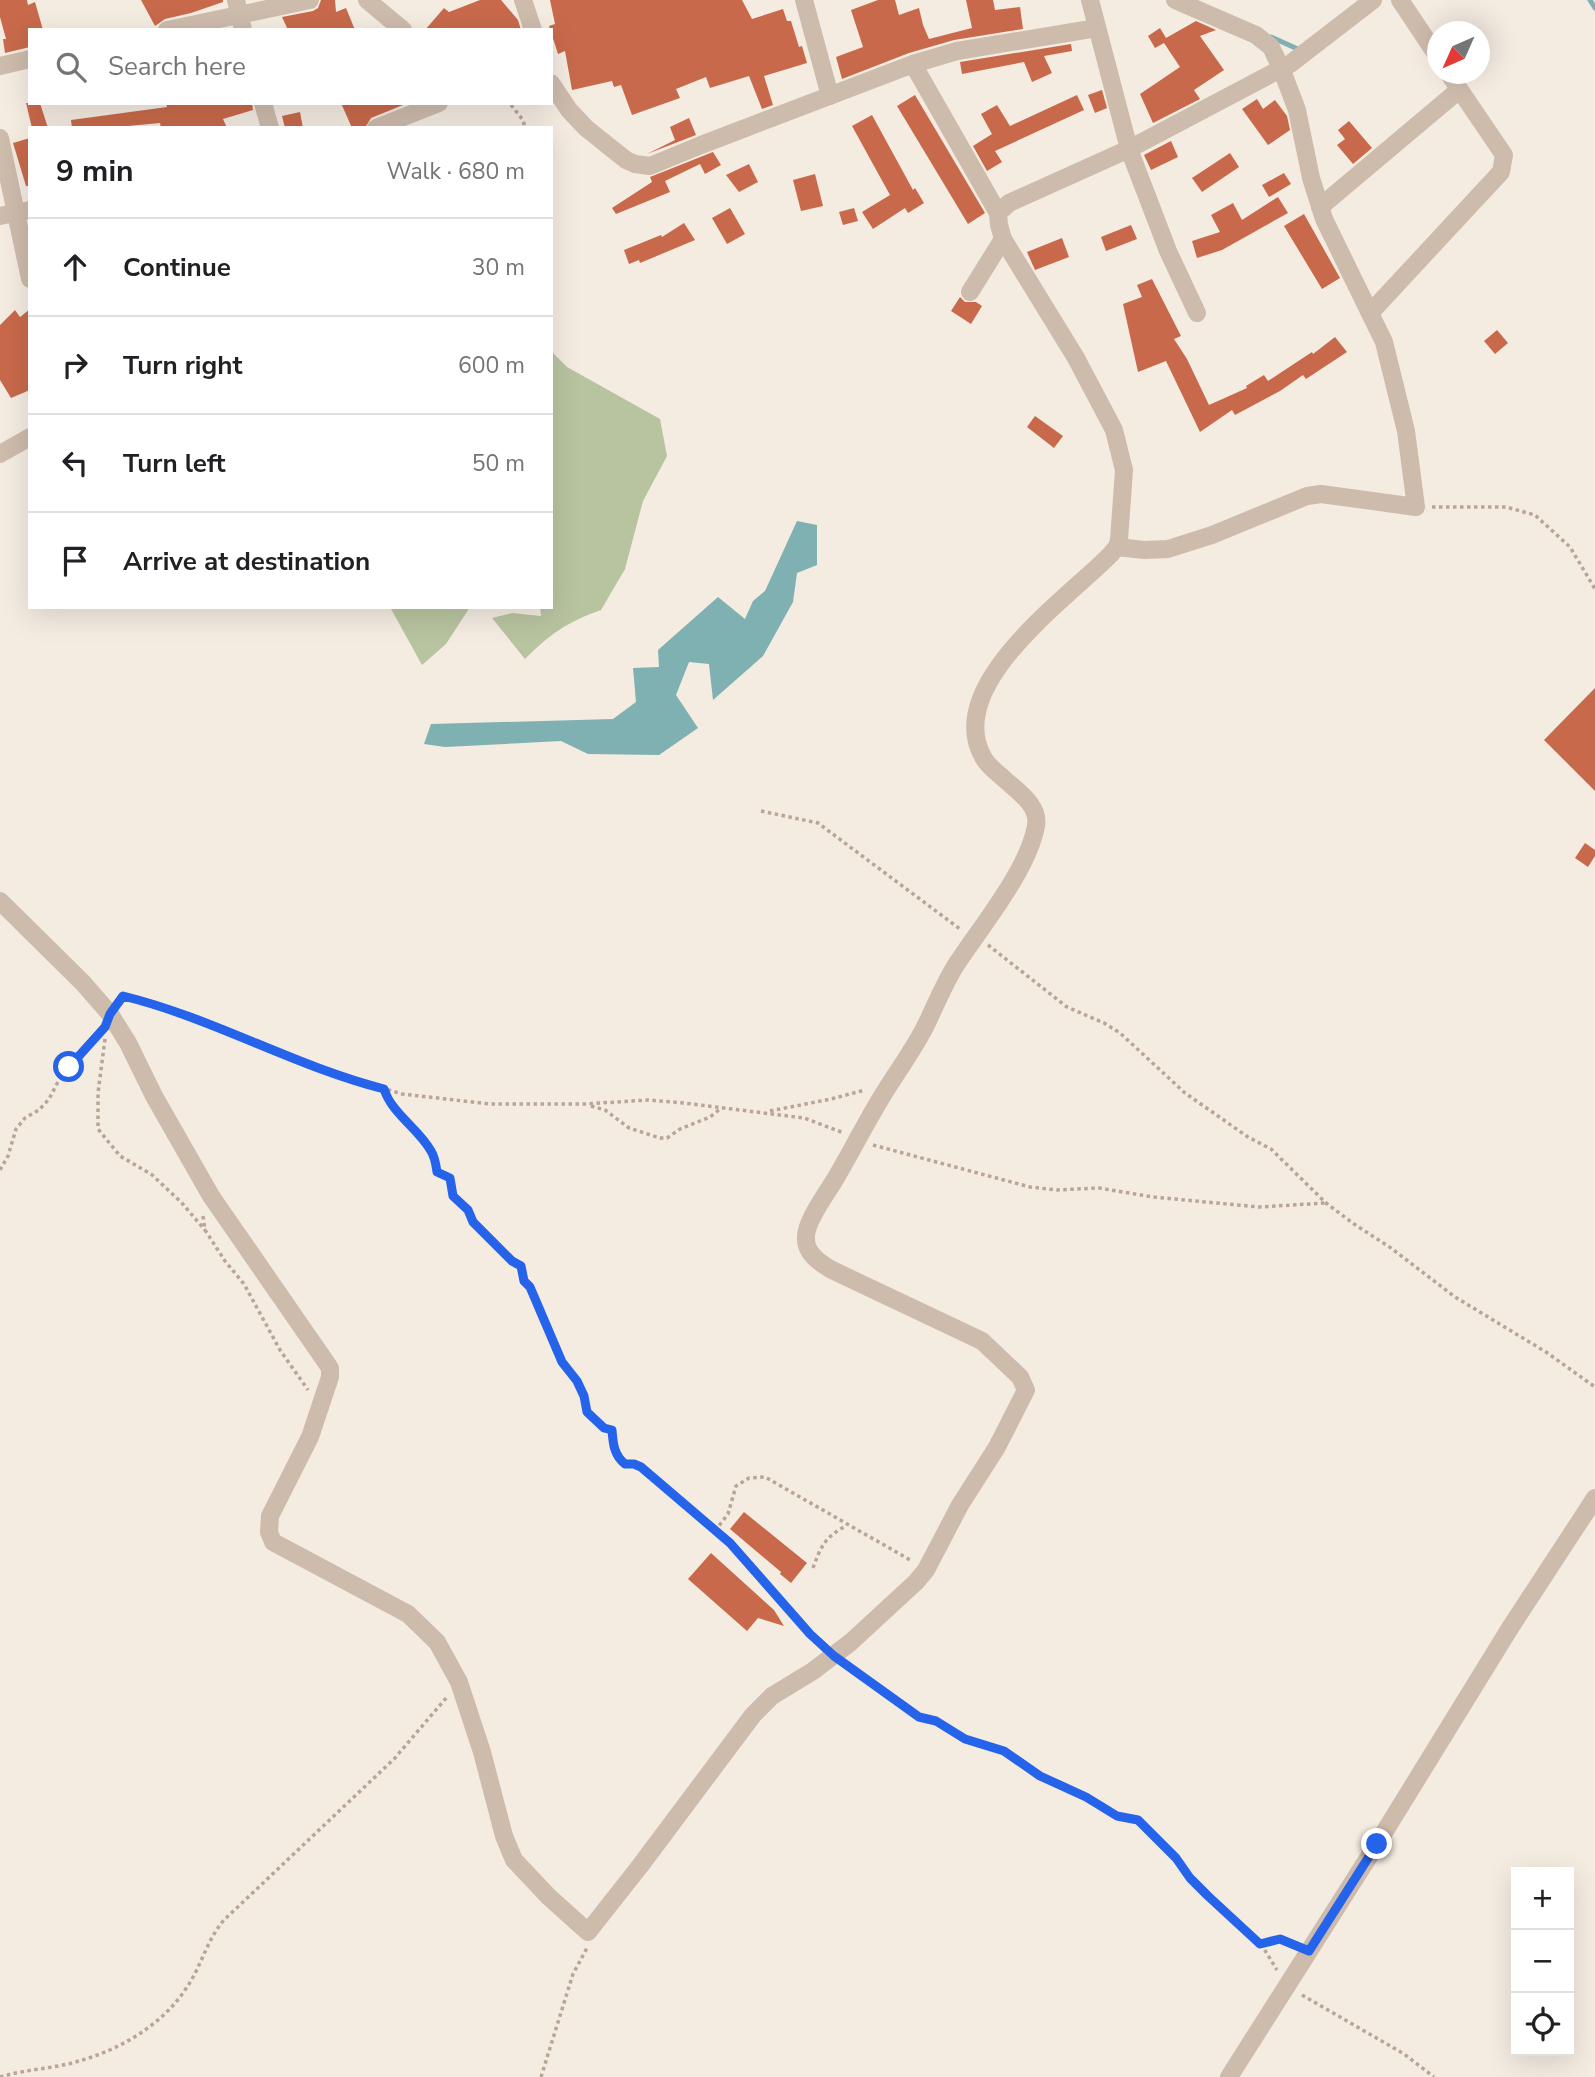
<!DOCTYPE html>
<html lang="en">
<head>
<meta charset="utf-8">
<style>
  body { margin:0; font-family:"Nunito Sans",sans-serif; background:#f2f2f2; color:#202124 }
  .controls { position:absolute; right:21px; bottom:21px; display:grid; overflow:hidden; border-radius:0px; box-shadow:0 7px 28px #0002 }
  .controls button { width:63px; height:63px; display:grid; place-items:center; padding:0; border:0; border-bottom:2px solid #e0e0e0; background:#fff; color:#202124; font:35px sans-serif }
  .compass { position:absolute; left:1427px; top:21px; width:63px; height:63px; border-radius:50%; background:#fff; box-shadow:0 7px 28px #0002; rotate:225deg }
  .stop { position:absolute; width:21px; height:21px; margin:-16px; border:5px solid #2563eb; border-radius:50%; background:#fff }
  .stop.end { background:#2563eb; border-color:#fff; box-shadow:0 2px 7px #0008 }
  .list { margin:0; padding:0; list-style:none }
  h2 { display:flex; justify-content:space-between; align-items:center; height:91px; margin:0; padding:0 28px; font-size:30px }
  h2 small { font-size:23px; font-weight:400; color:#757577 }
  .list li { display:grid; grid-template-columns:46px 1fr auto; gap:21px; align-items:center; box-sizing:border-box; height:98px; padding:0 28px; border-top:2px solid #e0e0e0 }
  .list b { display:block; font-size:26px; white-space:nowrap }
  .list em { font-size:23px; font-style:normal; color:#757577 }
  .icon { flex:none; width:38px; height:38px; fill:none; stroke:currentColor; stroke-width:2; stroke-linecap:round; stroke-linejoin:round }
  .map { position:relative; flex:none; width:1595px; height:2077px; overflow:hidden }
  .search { position:absolute; background:#fff; box-shadow:0 7px 28px #0002; left:28px; top:28px; width:525px; height:77px; display:flex; align-items:center; gap:18px; box-sizing:border-box; padding:0 24px; border-radius:0px; color:#757577; font-size:26px }
  .panel { position:absolute; background:#fff; box-shadow:0 7px 28px #0002; left:28px; top:126px; width:525px; height:483px; border-radius:0px }
  .map>svg:first-child { display:block }
</style>
</head>
<body>
<div class="map">
<svg width="1595" height="2077" viewBox="0 0 1595 2077">
  <rect width="100%" height="100%" fill="#f4ebe1"/>
  <g fill="#b8c4a0">
    <path d="M551,351L567,367L660,419L667,456L643,501L625,569L601,610C567,622 550,634 525,659L492,618L512,613L541,616L540,607H551Z"/>
    <polygon points="390,607 470,607 446,644 422,665"/>
  </g>
  <polygon fill="#7fb0b2" points="797,521 817,525 817,565 797,573 793,602 763,656 713,700 709,664 689,662 676,695 698,728 659,755 588,754 561,741 445,747 424,744 431,724 613,719 636,702 633,668 659,667 658,650 718,597 745,619 753,601 765,591"/>
  <g fill="none" stroke-linecap="round" stroke-linejoin="round">
    <g stroke="#7fb0b2" stroke-width="5">
      <polyline points="1590,0 1595,8"/>
      <polyline points="1271,37 1300,50"/>
    </g>
  </g>
  <g fill="#c8694b">
    <polygon points="0,0 27,0 28,5 35,2 43,30 30,30 30,47 5,53 3,39 6,39 0,17"/>
    <polygon points="141,0 223,0 223,2 191,13 165,19 155,26"/>
    <polygon points="321,0 335,0 336,12 346,8 355,30 288,30 282,17 313,11 318,8"/>
    <polygon points="480,0 501,0 518,20 521,30 425,30 444,8 449,12"/>
    <polygon points="550,0 742,0 752,19 783,9 787,21 791,21 799,47 802,46 807,63 764,76 773,105 762,109 749,76 710,88 706,77 676,89 680,98 632,115 621,85 614,87 612,81 572,90 565,51 558,54 549,26 555,24"/>
    <polygon points="878,0 895,0 899,15 919,8 923,25 929,39 972,28 966,0 993,0 995,10 1020,7 1023,29 954,40 909,53 842,79 836,57 863,47 851,10"/>
    <polygon points="1196,21 1216,30 1200,36 1224,70 1194,90 1200,99 1153,123 1140,94 1180,67 1164,43 1155,48 1148,36 1160,28 1166,38"/>
    <polygon points="1071,44 1072,51 1044,56 1052,73 1032,82 1024,62 962,74 960,62"/>
    <polygon points="1102,90 1107,108 1095,113 1088,95"/>
    <polygon points="915,95 985,213 968,224 897,106"/>
    <polygon points="1077,95 1084,110 995,151 1002,162 987,171 973,146 992,134 981,114 997,105 1010,126"/>
    <polygon points="1257,99 1263,109 1275,100 1287,116 1290,130 1268,145 1242,109"/>
    <polygon points="26,103 40,103 48,128 32,128"/>
    <polygon points="166,103 252,103 253,110 223,119 227,128 161,128 160,123 106,128 72,128 71,120 167,107"/>
    <polygon points="341,103 408,103 371,118 365,128 352,128"/>
    <polygon points="300,112 303,128 285,128 282,116"/>
    <polygon points="872,115 913,190 915,188 924,203 908,213 905,208 873,229 862,212 890,195 852,126"/>
    <polygon points="689,118 696,135 647,154 675,140 670,127"/>
    <polygon points="1349,121 1372,148 1353,164 1337,145 1345,139 1338,130"/>
    <polygon points="30,138 30,186 26,186 13,143"/>
    <polygon points="1171,141 1178,157 1151,170 1144,155"/>
    <polygon points="713,152 721,165 705,174 700,164 665,181 670,192 616,214 612,208 652,182 650,177"/>
    <polygon points="1230,153 1239,167 1202,192 1192,178"/>
    <polygon points="749,164 758,182 739,192 726,175"/>
    <polygon points="1284,173 1291,184 1269,197 1262,185"/>
    <polygon points="815,174 823,206 801,211 793,180"/>
    <polygon points="1278,197 1288,213 1222,250 1197,258 1192,241 1220,232 1211,215 1233,203 1242,220"/>
    <polygon points="730,208 745,234 727,244 712,218"/>
    <polygon points="854,208 858,221 843,225 839,212"/>
    <polygon points="1304,214 1340,278 1322,289 1284,226"/>
    <polygon points="684,223 695,240 640,263 639,260 629,264 624,250 661,235 662,237"/>
    <polygon points="1131,225 1137,239 1106,251 1101,237"/>
    <polygon points="1062,238 1069,257 1035,270 1027,252"/>
    <polygon points="1152,279 1181,336 1174,339 1187,359 1209,405 1247,388 1246,386 1264,375 1268,381 1312,352 1313,354 1335,337 1347,352 1306,379 1303,375 1280,391 1235,415 1232,410 1200,432 1166,361 1138,372 1123,304 1142,297 1137,285"/>
    <polygon points="960,297 965,302 976,302 982,306 971,324 951,311"/>
    <polygon points="30,309 30,390 11,398 0,380 0,325 15,310 20,317"/>
    <polygon points="1497,330 1508,343 1495,354 1484,341"/>
    <polygon points="1035,416 1063,436 1054,448 1027,427"/>
    <polygon points="1595,688 1595,791 1544,740"/>
    <polygon points="1585,843 1595,850 1595,856 1588,867 1575,858"/>
    <polygon points="744,1512 807,1563 791,1583 780,1574 781,1572 730,1529"/>
    <polygon points="711,1553 774,1610 784,1626 758,1618 747,1631 688,1579"/>
  </g>
  <g fill="none" stroke-linecap="round" stroke-linejoin="round">
    <g stroke="#b9a596" stroke-width="3.5" stroke-dasharray="3.5 3.5" stroke-linecap="butt">
      <polyline points="511,105 523,120 525,128"/>
      <polyline points="1432,507 1506,507 1535,515 1570,547 1595,589"/>
      <polyline points="761,811 818,823 960,929"/>
      <polyline points="988,945 1067,1007 1104,1023 1120,1033 1185,1093 1248,1137 1271,1149 1326,1203 1354,1224 1391,1248 1455,1297 1546,1352 1595,1387"/>
      <polyline points="120,1001 123,996 204,1020 327,1071 402,1094 490,1104 585,1104 648,1100 684,1103 804,1118 844,1133"/>
      <polyline points="105,1039 98,1093 98,1129 120,1156 151,1174 181,1202 205,1230"/>
      <path d="M384,1090L388,1102L406,1119V1123L433,1152L437,1172L450,1178L453,1196L468,1211L473,1221L512,1261L521,1266L524,1281L530,1287L562,1362L577,1381L584,1396L587,1412L604,1428L612,1430C613,1441 613,1458 624,1463C630,1465 635,1464 641,1467L731,1543L821,1644"/>
      <polyline points="591,1106 605,1110 629,1128 660,1138 667,1138 680,1129 710,1117 720,1109"/>
      <polyline points="770,1111 831,1099 865,1090"/>
      <polyline points="873,1145 1030,1187 1057,1190 1099,1188 1153,1197 1259,1207 1326,1203"/>
      <polyline points="0,1170 8,1156 16,1129 25,1118 39,1110 49,1099 59,1080 101,1031"/>
      <polyline points="203,1216 205,1230 225,1261 244,1284 280,1350 308,1390"/>
      <polyline points="715,1531 728,1514 736,1486 749,1478 765,1477 912,1561"/>
      <path d="M813,1568C821,1546 825,1537 846,1526"/>
      <polyline points="849,1666 868,1682 919,1717 936,1721 965,1739 1004,1751 1040,1776 1086,1797 1117,1816 1138,1820 1176,1858 1190,1878 1208,1896 1260,1943 1280,1939 1294,1945"/>
      <polyline points="1261,1944 1277,1970"/>
      <polyline points="1302,1995 1404,2054 1434,2077"/>
      <path d="M0,2077C26,2069 53,2069 79,2061C119,2050 162,2025 185,1990C201,1968 206,1941 224,1920L394,1759L447,1697"/>
      <polyline points="541,2077 573,1974 587,1948"/>
    </g>
    <g stroke="#cdbbac" stroke-width="18">
      <polyline points="236,0 243,30"/>
      <polyline points="367,0 403,30"/>
      <polyline points="523,0 533,30"/>
      <polyline points="804,0 830,96"/>
      <polyline points="1400,0 1438,57"/>
      <polyline points="167,30 310,0"/>
      <polyline points="913,64 998,213"/>
      <polyline points="0,66 30,59"/>
      <polyline points="551,83 569,110 586,128 626,160 635,164 650,166 701,145 913,64 957,51 1097,28"/>
      <polyline points="263,103 270,128"/>
      <polyline points="376,128 439,103"/>
      <polyline points="0,138 30,279"/>
      <polyline points="1320,207 1459,90"/>
      <polyline points="0,216 30,210"/>
      <polyline points="970,292 1003,239"/>
      <polyline points="1197,313 1168,251 1129,149 1290,64 1373,0"/>
      <polyline points="1370,313 1501,172 1504,155 1449,74"/>
      <polyline points="0,454 30,437"/>
      <polyline points="1117,547 1144,550 1168,549 1212,535 1307,496 1321,494 1416,507 1406,431 1384,342 1324,219 1311,178 1297,110 1281,68 1271,47 1256,35 1175,0"/>
      <path d="M0,901L83,983L110,1014L128,1043L154,1096L211,1196L330,1368V1377L310,1437L270,1516L269,1532L273,1542L408,1614L437,1642L459,1682L482,1752L504,1836L514,1860L549,1897L588,1932L640,1866L753,1715L772,1696L813,1671L851,1642L916,1582L926,1570L960,1505L997,1447L1026,1390L1020,1377L982,1341L830,1269C819,1262 805,1253 806,1237C806,1220 828,1192 837,1176C852,1150 866,1123 881,1098C896,1073 913,1051 926,1025C935,1006 943,987 954,968C979,929 1028,871 1036,826C1040,804 1015,790 1001,776C995,771 987,765 983,757C943,685 1067,599 1110,555L1117,547L1119,540L1124,470L1114,430L1076,358L1003,239L999,225L998,213L1009,203L1129,149L1090,0"/>
      <polyline points="1229,2077 1377,1844 1510,1628 1595,1498"/>
    </g>
  </g>
  <g fill="none" stroke-linecap="round" stroke-linejoin="round">
    <path stroke="#2563eb" stroke-width="9" d="M69,1067L105,1027L110,1014L123,996C213,1018 294,1066 384,1089C392,1114 418,1128 431,1151C435,1157 436,1165 437,1172L450,1178L453,1196L468,1210L473,1222L512,1261L521,1266L524,1281L530,1287L562,1362L577,1381L584,1396L587,1412L604,1428L612,1430C613,1444 614,1455 625,1464H634L641,1467L730,1543L810,1634L834,1656L919,1717L936,1721L965,1739L1004,1751L1040,1776L1086,1797L1117,1816L1138,1820L1176,1858L1190,1878L1208,1896L1260,1944L1280,1939L1309,1951L1377,1844"/>
  </g>
</svg>
<div class="controls">
<button>+</button>
<button>−</button>
<button><svg class="icon" aria-label="locate" viewBox="0 0 24 24"><circle cx="12" cy="12" r="6"/><path d="M12 2v4M12 18v4M2 12h4M18 12h4"/></svg></button>
</div>
<svg class="compass" viewBox="-18 -18 36 36"><path d="M0-13l5 13h-10z" fill="#e53935"/><path d="M0 13l5-13h-10z" fill="#757577"/></svg>
<div class="stop" style="left:69px;top:1067px"></div>
<div class="stop end" style="left:1377px;top:1844px"></div>
<div class="search"><svg class="icon" aria-label="search" viewBox="0 0 24 24"><circle cx="10" cy="10" r="6"/><path d="M15 15l6 6"/></svg>Search here</div>
<section class="panel">
<h2>9 min<small>Walk · 680 m</small></h2>
<ul class="list">
<li><svg class="icon" aria-label="ahead" viewBox="0 0 24 24"><path d="M12 20V5M6 11l6-6 6 6"/></svg><div><b>Continue</b></div><em>30 m</em></li>
<li><svg class="icon" aria-label="right" viewBox="0 0 24 24"><path d="M7 20v-9h11M14 6l5 5-5 5"/></svg><div><b>Turn right</b></div><em>600 m</em></li>
<li><svg class="icon" aria-label="left" viewBox="0 0 24 24"><path d="M17 20v-9H6M10 6l-5 5 5 5"/></svg><div><b>Turn left</b></div><em>50 m</em></li>
<li><svg class="icon" aria-label="arrive" viewBox="0 0 24 24"><path d="M6 21V4h12l-3 4 3 4H6"/></svg><div><b>Arrive at destination</b></div></li>
</ul>
</section>
</div>
</body>
</html>
